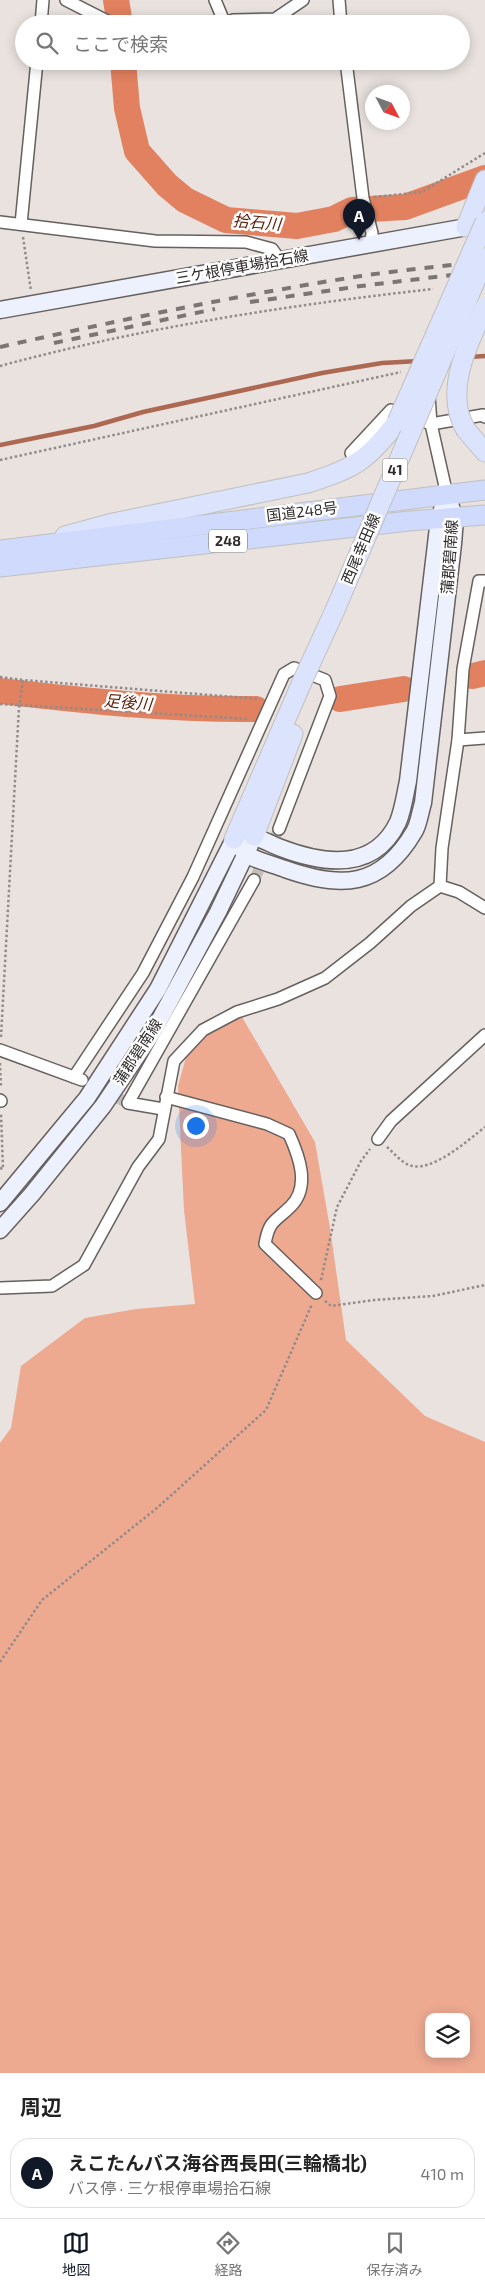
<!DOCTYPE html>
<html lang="ja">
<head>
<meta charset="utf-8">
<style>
  body { margin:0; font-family:"Exo 2","Noto Sans JP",sans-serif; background:#f2f2f2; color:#222 }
  .controls { position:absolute; right:15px; bottom:15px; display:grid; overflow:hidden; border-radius:10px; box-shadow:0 2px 12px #0003 }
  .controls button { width:45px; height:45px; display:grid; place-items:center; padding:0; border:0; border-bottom:1px solid #e0e0e0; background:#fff; color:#222; font:25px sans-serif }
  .compass { position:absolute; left:365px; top:85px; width:45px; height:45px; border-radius:50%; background:#fff; box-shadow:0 2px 12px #0003; rotate:131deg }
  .you { position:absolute; left:195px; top:1125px; width:18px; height:18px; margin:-12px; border:4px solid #fff; border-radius:50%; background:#1a73e8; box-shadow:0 0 0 8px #1a73e833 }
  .badge { display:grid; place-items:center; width:32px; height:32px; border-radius:50%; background:#111827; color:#fff; font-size:16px; font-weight:700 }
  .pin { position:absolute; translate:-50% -41px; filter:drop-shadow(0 1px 2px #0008) }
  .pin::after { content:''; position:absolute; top:26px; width:18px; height:15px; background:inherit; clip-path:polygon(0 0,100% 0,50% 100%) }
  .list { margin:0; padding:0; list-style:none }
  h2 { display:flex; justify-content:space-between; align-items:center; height:65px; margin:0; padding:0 20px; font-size:21px }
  h2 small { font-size:16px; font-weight:400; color:#767676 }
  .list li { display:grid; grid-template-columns:32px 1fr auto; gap:15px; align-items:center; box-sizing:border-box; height:70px; margin:0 10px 10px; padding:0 10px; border:1px solid #e0e0e0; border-radius:20px }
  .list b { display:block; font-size:19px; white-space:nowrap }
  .list p { margin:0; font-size:16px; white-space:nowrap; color:#767676 }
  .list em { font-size:16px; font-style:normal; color:#767676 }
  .icon { flex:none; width:28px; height:28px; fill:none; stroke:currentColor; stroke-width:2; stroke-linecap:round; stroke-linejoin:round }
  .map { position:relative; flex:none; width:485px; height:2073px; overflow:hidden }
  .search { position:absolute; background:#fff; box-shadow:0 2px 12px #0003; left:15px; right:15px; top:15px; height:55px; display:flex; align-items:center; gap:12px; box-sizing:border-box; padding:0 18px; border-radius:28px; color:#767676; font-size:19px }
  .sheet { height:145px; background:#fff }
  nav { display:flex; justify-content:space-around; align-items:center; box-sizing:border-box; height:70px; border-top:1px solid #e0e0e0; background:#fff; font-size:14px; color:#767676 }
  nav a { display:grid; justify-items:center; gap:2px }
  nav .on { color:#111827 }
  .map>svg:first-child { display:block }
</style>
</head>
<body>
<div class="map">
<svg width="485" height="2073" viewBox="0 0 485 2073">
  <rect width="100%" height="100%" fill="#e9e2df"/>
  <path fill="#eea991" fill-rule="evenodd" d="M242,1017L315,1142L330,1228L346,1340L425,1416L485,1442V2073H0V1443L11,1428L21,1366L85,1318L136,1309L195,1304L184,1210L178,1086L191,1039ZM429,2017H466V2054H429Z"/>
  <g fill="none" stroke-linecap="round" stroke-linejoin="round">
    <g stroke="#ac6850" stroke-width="4.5">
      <polyline points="469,357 485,356"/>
      <polyline points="0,445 94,426 143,412 322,373 382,363 419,361"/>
    </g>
    <g stroke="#e18160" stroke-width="26">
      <polyline points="116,0 120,24"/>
      <polyline points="123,61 127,108 137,151 167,185 185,200 226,220 297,226 334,219 352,210 405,207 485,178"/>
      <polyline points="473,676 485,673"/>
      <path d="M0,691C85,701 171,710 256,709"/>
      <polyline points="340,699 404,689"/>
    </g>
    <g stroke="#c4bebb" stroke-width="11" stroke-dasharray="11 5.5" stroke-linecap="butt">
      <polyline points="254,880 279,829"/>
      <polyline points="89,1084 128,1103"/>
    </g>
    <defs>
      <g id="minor">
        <polyline points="66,0 109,22 118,24"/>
        <polyline points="215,0 225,24"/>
        <polyline points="339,0 341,24"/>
        <polyline points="41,24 43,0"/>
        <polyline points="226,24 233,20 275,19 303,0"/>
        <polyline points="346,61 363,198 372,233 371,244"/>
        <polyline points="0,222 155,241 246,242 272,249 280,260"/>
        <polyline points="21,224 37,61"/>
        <polyline points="429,396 431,424 447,495"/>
        <polyline points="351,453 391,410 431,424 483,415 485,417"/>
        <polyline points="458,740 485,738"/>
        <polyline points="440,886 442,848 458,740 463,669 479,581 485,581"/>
        <polyline points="0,1050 82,1080"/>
        <polyline points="74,1077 143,973 193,877 284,674 294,668 325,680 330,696 279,829"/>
        <path d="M166,1097L267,1124L289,1134C299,1156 311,1187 290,1207C275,1222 269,1220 265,1244L316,1293"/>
        <polyline points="0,1100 1,1101"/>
        <polyline points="163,1109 128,1103 254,880"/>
        <polyline points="378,1139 391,1121 485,1035"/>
        <polyline points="0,1288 52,1286 84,1265 138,1167 159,1139 174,1061 203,1030 237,1012 278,999 325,978 370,943 411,906 440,886 459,892 485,908"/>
      </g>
      <g id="secondary">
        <polyline points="0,310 478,225"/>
        <path d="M241,838C259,835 265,842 281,848C323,864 374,872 398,822C403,810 405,795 408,781L439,519L443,507"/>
        <path d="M234,839C238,843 241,851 246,854C254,860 275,865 285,869C341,889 381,888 414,832C419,824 420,812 423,803L453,544L455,519L447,495"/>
        <polyline points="0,1203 87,1098 158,989 234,839"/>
        <polyline points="0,1230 32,1194 103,1106 153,1032 218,912 250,845"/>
      </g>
      <g id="primary">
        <polyline points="466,227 485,180"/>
        <polyline points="466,430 485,452"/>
        <path d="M65,536L113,523L308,483C355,468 367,461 397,422"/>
        <polyline points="254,836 293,734"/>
        <polyline points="234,839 302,682"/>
      </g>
      <g id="trunk">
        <polyline points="0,550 485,490"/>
        <polyline points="0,567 409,521 485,515"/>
      </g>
    </defs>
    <use href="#minor" stroke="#66605e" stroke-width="14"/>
    <use href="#secondary" stroke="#66605e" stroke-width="19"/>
    <use href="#primary" stroke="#c1c0bf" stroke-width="21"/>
    <use href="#trunk" stroke="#c1c0bf" stroke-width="21"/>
    <g stroke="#918b89" stroke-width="2.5" stroke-dasharray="2.5 2.5" stroke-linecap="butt">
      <polyline points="374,197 422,192 485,153"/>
      <polyline points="23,237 31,291"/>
      <path d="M0,366C140,328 289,305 433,289"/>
      <polyline points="0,460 401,372"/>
      <polyline points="0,677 23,680"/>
      <polyline points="0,704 249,719"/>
      <polyline points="1,1037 19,707 23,680 259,699"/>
      <polyline points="0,1063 1,1088"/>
      <path d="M387,1147C394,1153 401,1162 409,1165C431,1174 468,1140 485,1127"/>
      <polyline points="0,1168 3,1169 1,1113"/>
      <polyline points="321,1280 337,1207 361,1161 370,1149"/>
      <polyline points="325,1301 331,1306 374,1300 433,1296 485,1285"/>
      <polyline points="0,1662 42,1600 157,1508 266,1410 312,1304"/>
    </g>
    <use href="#minor" stroke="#fff" stroke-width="11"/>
    <use href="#secondary" stroke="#edf1fe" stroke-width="16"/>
    <use href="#primary" stroke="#dbe3fd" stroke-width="19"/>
    <use href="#trunk" stroke="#cfdafc" stroke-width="19"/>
    <g stroke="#7b7674" stroke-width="4" stroke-dasharray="9 9" stroke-linecap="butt">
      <polyline points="250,302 361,286 485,271"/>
      <polyline points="54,343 215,309"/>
      <path d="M0,347C120,320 239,295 361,276C402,270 444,266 485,261"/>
    </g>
    <defs>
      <g id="primary-bridge">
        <polyline points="397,422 485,222"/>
        <path d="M466,430C443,392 468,343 485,307"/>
        <polyline points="302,682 335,610 485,258"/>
      </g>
    </defs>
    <use href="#primary-bridge" stroke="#c1c0bf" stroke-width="21" stroke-linecap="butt"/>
    <use href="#primary-bridge" stroke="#dbe3fd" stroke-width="19"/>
  </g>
  <g text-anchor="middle" stroke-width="5" stroke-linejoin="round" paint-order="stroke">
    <g fill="#fff" stroke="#6d6b6b" stroke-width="1">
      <rect x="382.5" y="458.5" width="25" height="23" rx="4"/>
      <rect x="209" y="529.5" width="38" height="23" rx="4"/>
    </g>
    <g font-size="14" font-weight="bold" fill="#2f2c2b">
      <text x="395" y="475">41</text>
      <text x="228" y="546">248</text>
    </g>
    <g font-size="15" fill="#2f2c2b" stroke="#fff">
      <text transform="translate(242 267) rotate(-10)" y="5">三ケ根停車場拾石線</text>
      <text transform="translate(302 512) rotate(-7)" y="5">国道248号</text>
      <text transform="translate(361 549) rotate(-67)" y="5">西尾幸田線</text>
      <text transform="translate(450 557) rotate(-86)" y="5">蒲郡碧南線</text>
      <text transform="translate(138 1052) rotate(-57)" y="5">蒲郡碧南線</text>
    </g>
    <g font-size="16" font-style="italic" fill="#5f220b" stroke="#fff">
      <text transform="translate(257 222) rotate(5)" y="6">拾石川</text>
      <text transform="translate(128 702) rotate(5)" y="6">足後川</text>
    </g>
  </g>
</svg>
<div class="controls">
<button><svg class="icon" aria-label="layers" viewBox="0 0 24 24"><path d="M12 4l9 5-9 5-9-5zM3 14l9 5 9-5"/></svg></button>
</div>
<svg class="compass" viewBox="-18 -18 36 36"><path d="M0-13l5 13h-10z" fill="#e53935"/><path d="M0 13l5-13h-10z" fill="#767676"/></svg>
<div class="you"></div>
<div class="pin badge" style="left:359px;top:240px">A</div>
<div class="search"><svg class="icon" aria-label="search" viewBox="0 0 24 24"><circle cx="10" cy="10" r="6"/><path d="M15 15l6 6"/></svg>ここで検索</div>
</div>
<section class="sheet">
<h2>周辺<small></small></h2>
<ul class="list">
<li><span class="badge">A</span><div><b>えこたんバス海谷西長田(三輪橋北)</b><p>バス停 · 三ケ根停車場拾石線</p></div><em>410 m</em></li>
</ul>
</section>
<nav>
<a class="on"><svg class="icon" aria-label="map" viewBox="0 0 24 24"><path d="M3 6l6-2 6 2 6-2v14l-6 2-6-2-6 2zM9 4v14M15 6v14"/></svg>地図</a>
<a><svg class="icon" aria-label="directions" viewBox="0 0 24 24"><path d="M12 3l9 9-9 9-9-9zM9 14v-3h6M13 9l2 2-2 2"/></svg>経路</a>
<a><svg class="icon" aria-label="saved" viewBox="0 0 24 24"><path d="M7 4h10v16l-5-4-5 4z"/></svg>保存済み</a>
</nav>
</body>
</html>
